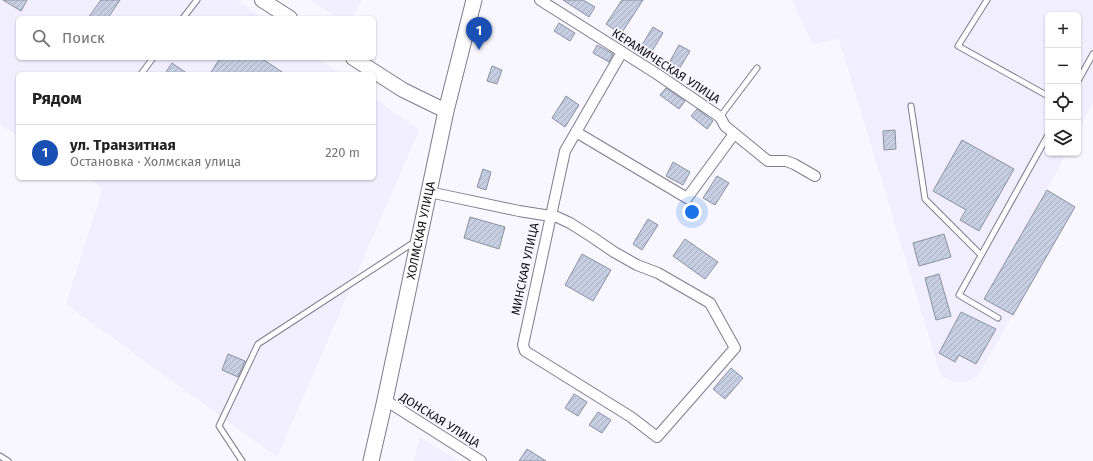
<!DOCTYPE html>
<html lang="ru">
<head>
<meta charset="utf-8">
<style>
  body { margin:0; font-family:"Fira Sans",sans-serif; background:#f6f6f6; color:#222 }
  .controls { position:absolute; right:12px; top:12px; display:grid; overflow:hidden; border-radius:6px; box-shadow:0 1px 3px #0004 }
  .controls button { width:36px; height:36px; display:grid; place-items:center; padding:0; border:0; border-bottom:1px solid #e0e0e0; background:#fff; color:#222; font:20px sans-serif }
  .you { position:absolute; left:692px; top:212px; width:14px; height:14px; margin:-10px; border:3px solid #fff; border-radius:50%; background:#1a73e8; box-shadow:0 0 0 6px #1a73e833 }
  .badge { display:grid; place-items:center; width:26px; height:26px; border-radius:50%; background:#2563eb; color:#fff; font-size:13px; font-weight:700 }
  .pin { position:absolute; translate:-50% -33px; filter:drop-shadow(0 1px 2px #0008) }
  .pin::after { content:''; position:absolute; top:21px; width:14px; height:12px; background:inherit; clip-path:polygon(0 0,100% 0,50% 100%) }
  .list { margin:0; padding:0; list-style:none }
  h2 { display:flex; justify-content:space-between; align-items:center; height:52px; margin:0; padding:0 16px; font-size:17px }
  h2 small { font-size:13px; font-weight:400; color:#767676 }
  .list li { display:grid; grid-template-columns:26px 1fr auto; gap:12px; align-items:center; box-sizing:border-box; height:56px; padding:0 16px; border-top:1px solid #e0e0e0 }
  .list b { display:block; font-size:15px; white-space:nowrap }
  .list p { margin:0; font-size:13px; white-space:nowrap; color:#767676 }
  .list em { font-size:13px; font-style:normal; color:#767676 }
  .icon { flex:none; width:22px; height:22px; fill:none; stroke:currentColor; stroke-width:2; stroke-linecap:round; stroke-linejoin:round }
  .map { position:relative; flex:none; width:1093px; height:461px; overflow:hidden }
  .search { position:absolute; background:#fff; box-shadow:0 1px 3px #0004; left:16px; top:16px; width:360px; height:44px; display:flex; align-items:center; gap:10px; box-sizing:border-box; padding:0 14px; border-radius:6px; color:#767676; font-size:15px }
  .panel { position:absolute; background:#fff; box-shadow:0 1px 3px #0004; left:16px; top:72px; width:360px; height:108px; border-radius:6px }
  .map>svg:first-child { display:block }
</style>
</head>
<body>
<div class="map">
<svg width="1093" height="461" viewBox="0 0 1093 461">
  <defs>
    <pattern id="building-hatch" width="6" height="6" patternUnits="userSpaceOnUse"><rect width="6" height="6" fill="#c6cfe2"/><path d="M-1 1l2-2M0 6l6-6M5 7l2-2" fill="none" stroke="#a9b1c1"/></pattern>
  </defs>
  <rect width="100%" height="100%" fill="#f8f7ff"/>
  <g fill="#f1eeff">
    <polygon points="0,0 237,0 262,18 18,18 18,58 318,58 341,74 18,74 18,136 0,125"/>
    <polygon points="310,0 362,0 351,18 339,18"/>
    <polygon points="792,0 1093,0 1093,102 1078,131 1078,15 1048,15 1048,153 1066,153 1047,190 1075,207 977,377 965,382 953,382 941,376 839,39 813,44"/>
    <polygon points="374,98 419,130 277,457 66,304 103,188 87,178 374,178"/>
    <polygon points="420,437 458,461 414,461"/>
  </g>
  <g fill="url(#building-hatch)" stroke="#8991a3">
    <polygon points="3,0 27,0 21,11"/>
    <polygon points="101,0 120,0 108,18 88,18"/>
    <polygon points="563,0 583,0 595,7 589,17"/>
    <polygon points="622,0 643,0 621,34 606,24"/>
    <polygon points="559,23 575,33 570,41 554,31"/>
    <polygon points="653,27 663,33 652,51 642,45"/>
    <polygon points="597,45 613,54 609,62 593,53"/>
    <polygon points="679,45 690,51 679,69 669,63"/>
    <polygon points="220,58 261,58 285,74 210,74"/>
    <polygon points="172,63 188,74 170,74 166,72"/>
    <polygon points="492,66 502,70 497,84 487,81"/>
    <polygon points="666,88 685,101 679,109 660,95"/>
    <polygon points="566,96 579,105 565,127 552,118"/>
    <polygon points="697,109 713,121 707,129 691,116"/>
    <polygon points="895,130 896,149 884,150 883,131"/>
    <polygon points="962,140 1014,169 979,231 960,220 966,210 933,191"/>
    <polygon points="673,162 690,172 683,185 666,176"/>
    <polygon points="483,169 491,172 486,190 477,187"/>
    <polygon points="717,176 729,183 715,205 703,198"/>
    <polygon points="1047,190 1075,207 1013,315 984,299"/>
    <polygon points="470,217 505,227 499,249 464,238"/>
    <polygon points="648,219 658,225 642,250 633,244"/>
    <polygon points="944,234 951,257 919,266 913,243"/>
    <polygon points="685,239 718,262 705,279 673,256"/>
    <polygon points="582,254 611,270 593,301 565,285"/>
    <polygon points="939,274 951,316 936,320 925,278"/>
    <polygon points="961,312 996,329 976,364 959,355 955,362 939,353"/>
    <polygon points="228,354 245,361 238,377 222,370"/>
    <polygon points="731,368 743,378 725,399 713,389"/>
    <polygon points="574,394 587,402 578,416 565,408"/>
    <polygon points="598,412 611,420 602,433 589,425"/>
    <polygon points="527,449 546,461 519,461"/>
  </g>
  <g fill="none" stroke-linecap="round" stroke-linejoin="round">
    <defs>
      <g id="service">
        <polyline points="987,0 958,46 1048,96"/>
        <polyline points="183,18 197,0"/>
        <polyline points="141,74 153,58"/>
        <polyline points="1078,81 1093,54"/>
        <polyline points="911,106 925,199 981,255"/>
        <polyline points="720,117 757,68"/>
        <polyline points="998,318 959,295 1048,135"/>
        <polyline points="0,456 8,461"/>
        <polyline points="242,461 219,426 258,344 416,241"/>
      </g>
      <g id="minor">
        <polyline points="540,0 657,74 720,117 725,126 768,161 786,161 794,164 815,176"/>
        <polyline points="576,132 687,198 734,134"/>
        <polyline points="429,192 519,211 557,217 570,223 592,237 614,252 637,265 658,273 710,303 735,348 657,437 631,417 525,351 523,345 565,151 622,52"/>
        <polyline points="385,400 481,461"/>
      </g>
      <g id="secondary">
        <polyline points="262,0 290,18"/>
        <polyline points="353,58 403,90 446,111"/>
      </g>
      <g id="primary">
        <path id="s1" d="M371,461L385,400L446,111L474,0"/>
      </g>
    </defs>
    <use href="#service" stroke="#7f7b8d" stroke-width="7"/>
    <use href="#minor" stroke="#7f7b8d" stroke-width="12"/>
    <use href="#secondary" stroke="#7f7b8d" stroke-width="16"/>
    <use href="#primary" stroke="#7f7b8d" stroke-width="17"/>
    <use href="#service" stroke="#fff" stroke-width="5"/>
    <use href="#minor" stroke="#fff" stroke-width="10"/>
    <use href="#secondary" stroke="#fff" stroke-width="14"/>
    <use href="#primary" stroke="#fff" stroke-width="15"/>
  </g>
  <g text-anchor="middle" stroke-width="3.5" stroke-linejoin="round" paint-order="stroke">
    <g font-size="12" fill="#0f0e14" stroke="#f8f7ff">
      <text transform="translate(666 66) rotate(33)" y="4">КЕРАМИЧЕСКАЯ УЛИЦА</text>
      <text dy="4" stroke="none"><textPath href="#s1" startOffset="236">ХОЛМСКАЯ УЛИЦА</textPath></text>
      <text transform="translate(525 269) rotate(-78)" y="4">МИНСКАЯ УЛИЦА</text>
      <text transform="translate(440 420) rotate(32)" y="4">ДОНСКАЯ УЛИЦА</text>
    </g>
  </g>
</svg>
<div class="controls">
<button>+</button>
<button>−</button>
<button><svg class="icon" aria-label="locate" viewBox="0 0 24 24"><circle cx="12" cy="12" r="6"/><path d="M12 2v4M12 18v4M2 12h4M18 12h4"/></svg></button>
<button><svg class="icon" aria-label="layers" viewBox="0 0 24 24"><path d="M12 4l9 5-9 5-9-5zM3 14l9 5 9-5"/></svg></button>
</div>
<div class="you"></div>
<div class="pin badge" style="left:479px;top:50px;background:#1a4fb4">1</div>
<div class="search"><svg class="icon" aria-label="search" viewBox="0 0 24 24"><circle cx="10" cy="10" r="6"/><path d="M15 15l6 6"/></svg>Поиск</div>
<section class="panel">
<h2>Рядом<small></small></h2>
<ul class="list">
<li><span class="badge" style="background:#1a4fb4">1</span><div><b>ул. Транзитная</b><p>Остановка · Холмская улица</p></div><em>220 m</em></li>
</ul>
</section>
</div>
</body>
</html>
